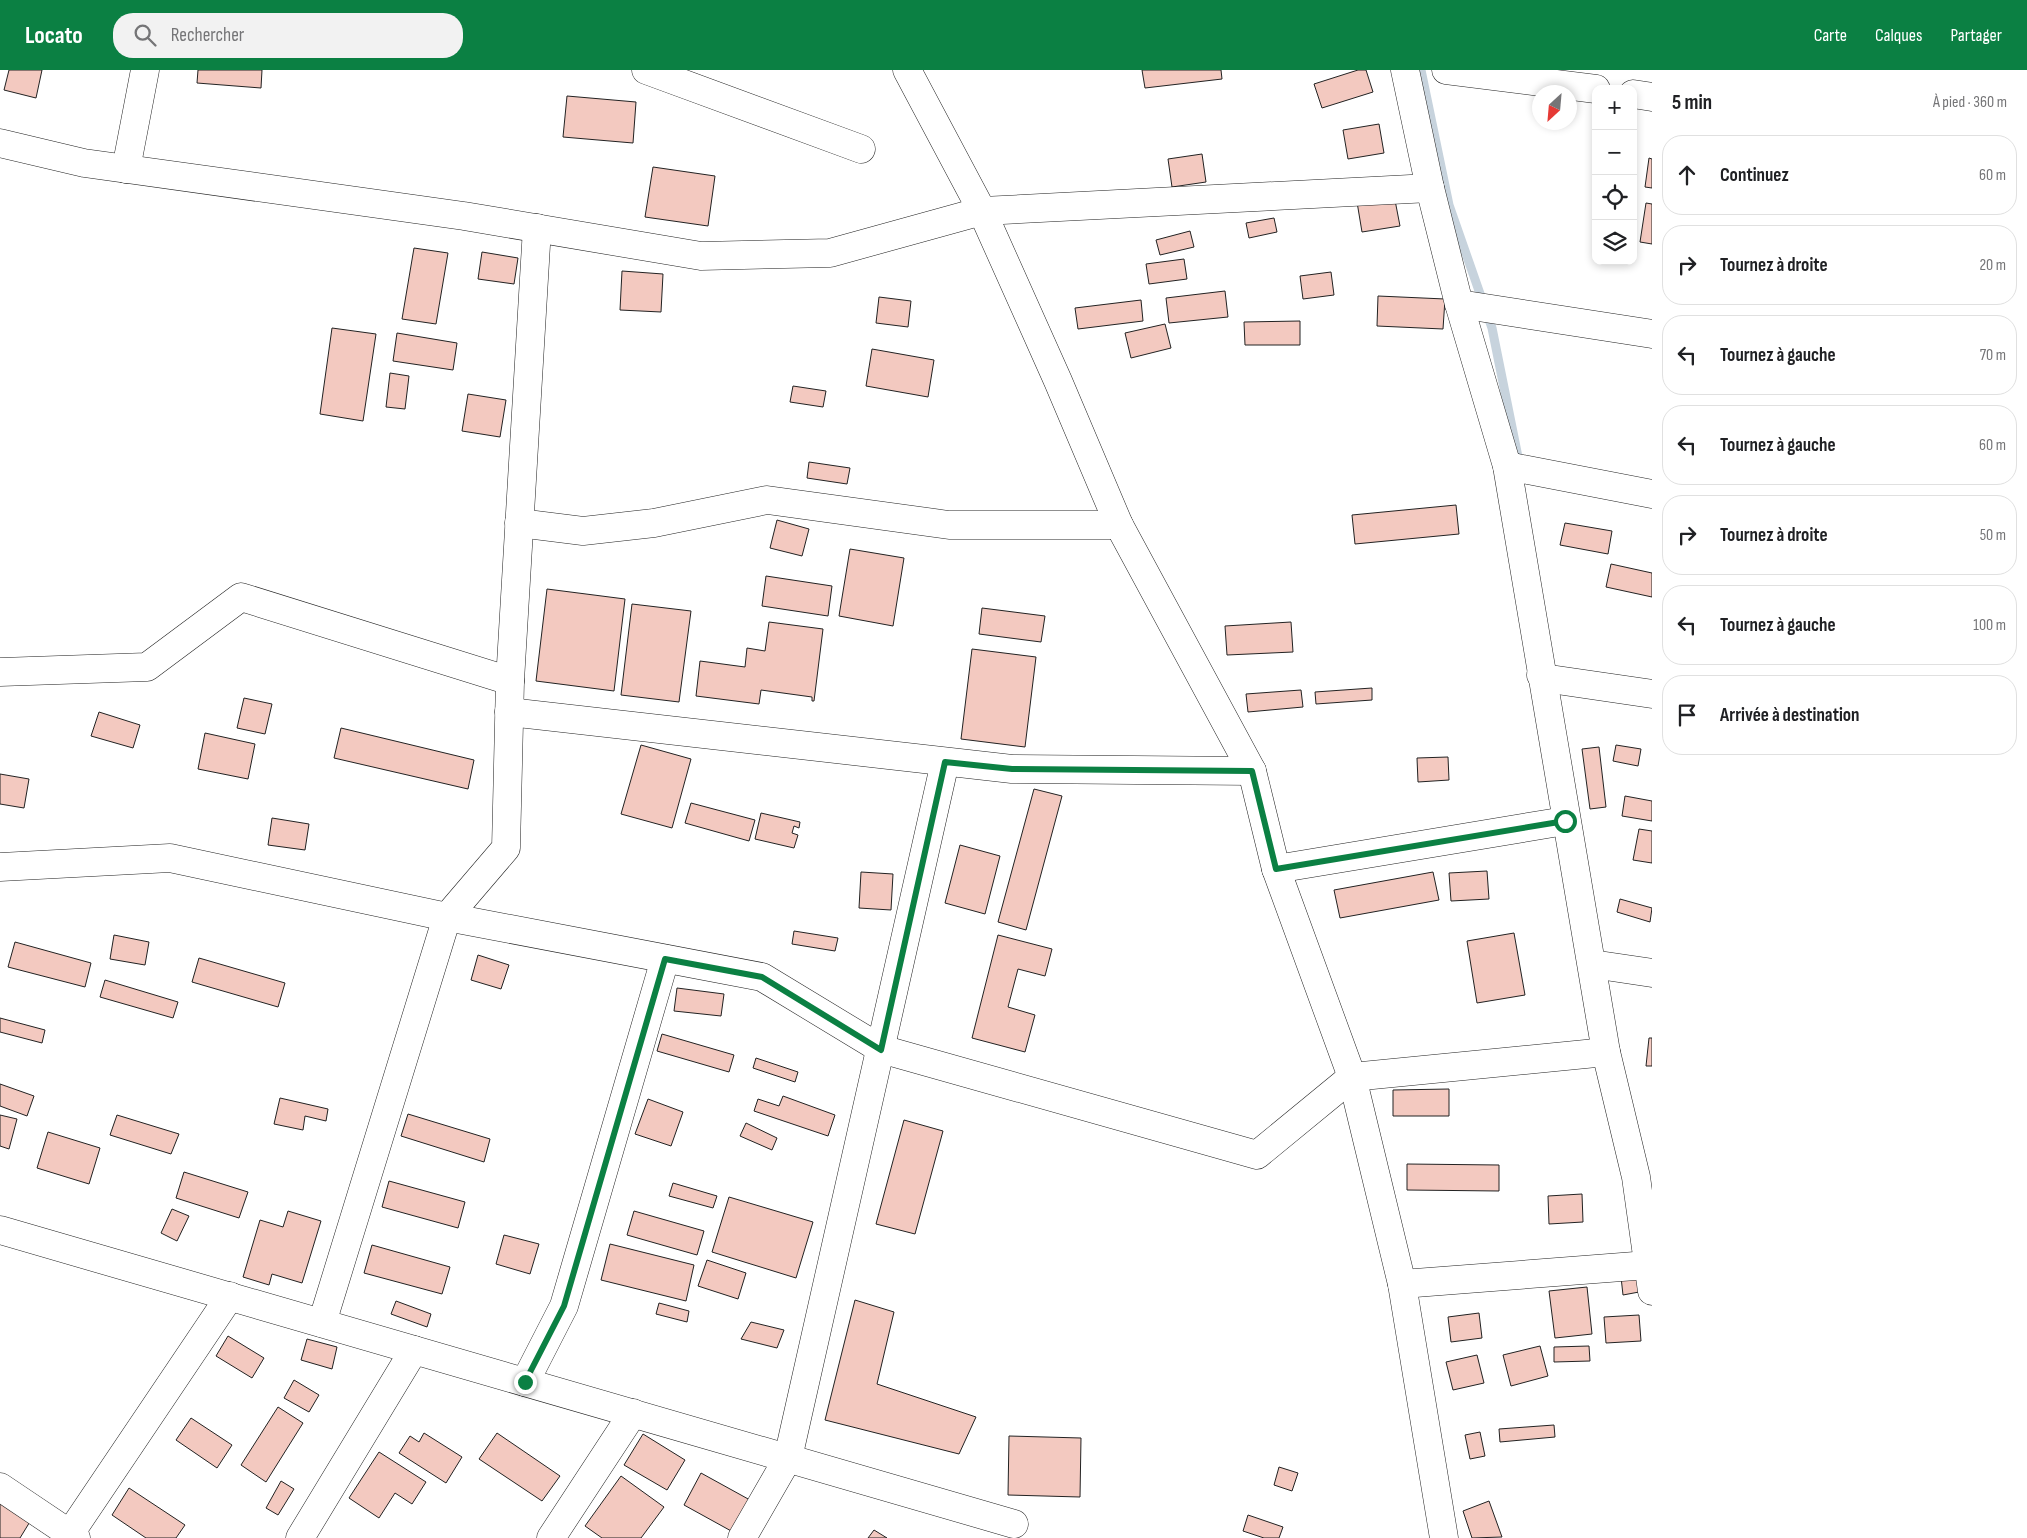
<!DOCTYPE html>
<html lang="fr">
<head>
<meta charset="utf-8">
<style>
  body { margin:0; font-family:"Sofia Sans Condensed",sans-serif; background:#f2f2f2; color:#202124 }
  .controls { position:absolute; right:15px; top:15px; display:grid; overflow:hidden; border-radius:10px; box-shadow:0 2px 8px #0003 }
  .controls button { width:45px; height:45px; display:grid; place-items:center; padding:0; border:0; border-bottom:1px solid #e0e0e0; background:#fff; color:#202124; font:25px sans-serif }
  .compass { position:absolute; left:1532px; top:15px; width:45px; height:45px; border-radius:50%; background:#fff; box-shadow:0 2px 8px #0003; rotate:206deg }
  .stop { position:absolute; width:15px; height:15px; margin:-11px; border:4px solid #0b8043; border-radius:50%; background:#fff }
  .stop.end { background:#0b8043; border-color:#fff; box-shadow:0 1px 5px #0008 }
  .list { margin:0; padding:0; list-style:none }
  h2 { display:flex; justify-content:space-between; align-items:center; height:65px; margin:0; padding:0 20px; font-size:21px }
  h2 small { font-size:16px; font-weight:400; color:#757577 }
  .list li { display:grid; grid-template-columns:32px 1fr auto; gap:15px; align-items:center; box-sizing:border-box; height:80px; margin:0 10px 10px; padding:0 10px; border:1px solid #e0e0e0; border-radius:20px }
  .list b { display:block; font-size:19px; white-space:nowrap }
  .list em { font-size:16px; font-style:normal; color:#757577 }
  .icon { flex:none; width:28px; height:28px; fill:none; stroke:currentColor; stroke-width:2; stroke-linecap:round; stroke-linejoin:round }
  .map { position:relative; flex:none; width:1652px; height:1468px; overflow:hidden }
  header { display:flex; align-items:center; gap:30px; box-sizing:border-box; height:70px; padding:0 25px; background:#0b8043; color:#fff }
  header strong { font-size:24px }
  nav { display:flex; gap:28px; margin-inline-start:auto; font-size:18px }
  .search { width:350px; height:45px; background:#f2f2f2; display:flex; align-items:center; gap:12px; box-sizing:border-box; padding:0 18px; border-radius:20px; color:#757577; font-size:19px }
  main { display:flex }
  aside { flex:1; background:#fff }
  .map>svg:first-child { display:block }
</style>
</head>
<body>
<header>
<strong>Locato</strong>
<div class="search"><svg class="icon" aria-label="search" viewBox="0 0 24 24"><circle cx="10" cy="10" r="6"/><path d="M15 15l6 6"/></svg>Rechercher</div>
<nav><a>Carte</a><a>Calques</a><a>Partager</a></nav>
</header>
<main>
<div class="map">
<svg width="1652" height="1468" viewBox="0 0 1652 1468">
  <rect width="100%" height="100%" fill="#fff"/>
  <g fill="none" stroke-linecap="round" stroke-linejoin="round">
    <polyline stroke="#c7d3dd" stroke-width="9" points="1421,0 1449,135 1492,258 1518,387"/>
  </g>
  <g fill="#f3c9c0" stroke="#222">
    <polygon points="9,0 42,0 36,28 4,20"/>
    <polygon points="198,0 262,0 261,18 197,13"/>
    <polygon points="1142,0 1221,0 1222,9 1145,18"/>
    <polygon points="1358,0 1366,0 1373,22 1322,38 1314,14"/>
    <polygon points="567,26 636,32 633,73 563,67"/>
    <polygon points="1379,54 1384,83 1348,89 1343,60"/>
    <polygon points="1202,84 1206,112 1172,117 1168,89"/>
    <polygon points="1649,88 1652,89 1652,118 1645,117"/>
    <polygon points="653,97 715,106 708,156 645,147"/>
    <polygon points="1394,125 1400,156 1362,162 1357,132"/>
    <polygon points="1646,133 1652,134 1652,174 1640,172"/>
    <polygon points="1274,148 1277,162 1249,168 1246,153"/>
    <polygon points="1190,161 1194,177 1160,185 1156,170"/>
    <polygon points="414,178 448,183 436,254 402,249"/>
    <polygon points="482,182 518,188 514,214 478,209"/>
    <polygon points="1184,189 1187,209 1149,214 1146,194"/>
    <polygon points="622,201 663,204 661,242 620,240"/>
    <polygon points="1331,202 1334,225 1303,229 1300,206"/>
    <polygon points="1225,221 1228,247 1169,253 1166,228"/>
    <polygon points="1378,226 1445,229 1443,259 1377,256"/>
    <polygon points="879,227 911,231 908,257 876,253"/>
    <polygon points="1141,230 1143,251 1078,259 1075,238"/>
    <polygon points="1300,251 1300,275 1245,275 1244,252"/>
    <polygon points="1165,254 1171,278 1131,288 1125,263"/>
    <polygon points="332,258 376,264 363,351 320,344"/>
    <polygon points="397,263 457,273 453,300 393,291"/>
    <polygon points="872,279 934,290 928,327 866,316"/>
    <polygon points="390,303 409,306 405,339 386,337"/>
    <polygon points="793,316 826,321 823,337 790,332"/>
    <polygon points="468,324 506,330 500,367 462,361"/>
    <polygon points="809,392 850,398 847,414 807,408"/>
    <polygon points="1456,435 1459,464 1355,474 1352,445"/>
    <polygon points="777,450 809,459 802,486 770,478"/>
    <polygon points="1565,453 1612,461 1608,484 1560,475"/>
    <polygon points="850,479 904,488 893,556 839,546"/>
    <polygon points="1611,494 1652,503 1652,527 1606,517"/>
    <polygon points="766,506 832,516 828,546 762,536"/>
    <polygon points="547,519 625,529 614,621 536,611"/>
    <polygon points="632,534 691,541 679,632 621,625"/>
    <polygon points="982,538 1045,546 1041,572 979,564"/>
    <polygon points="769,552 823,559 814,631 812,631 812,627 761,620 759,634 696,626 700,591 745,597 747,578 765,581"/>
    <polygon points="1291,552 1293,582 1227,585 1225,556"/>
    <polygon points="972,579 1036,587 1025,677 961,669"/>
    <polygon points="1372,618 1372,630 1316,634 1315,622"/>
    <polygon points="1301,620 1303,637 1248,642 1246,624"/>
    <polygon points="244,628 272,634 265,664 237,658"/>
    <polygon points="99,642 140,655 133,678 91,666"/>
    <polygon points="341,658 474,690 468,719 334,688"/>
    <polygon points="205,663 255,674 248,709 198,699"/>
    <polygon points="641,675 691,689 672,758 621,744"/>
    <polygon points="1616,675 1641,679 1638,696 1613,691"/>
    <polygon points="1599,677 1606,737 1590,739 1582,679"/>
    <polygon points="1448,687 1449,710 1418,712 1417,688"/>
    <polygon points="0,704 29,709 24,738 0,734"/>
    <polygon points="1034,719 1062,726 1026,860 998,852"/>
    <polygon points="1625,726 1652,731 1652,751 1622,746"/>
    <polygon points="691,733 755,750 749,771 685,753"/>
    <polygon points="761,743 800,752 799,758 794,756 792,763 798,765 794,778 755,769"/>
    <polygon points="272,748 309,754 305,780 268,775"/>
    <polygon points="1639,759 1652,761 1652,793 1633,790"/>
    <polygon points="960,775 1000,786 985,844 945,833"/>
    <polygon points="1487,801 1489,829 1451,831 1449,803"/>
    <polygon points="861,802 893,804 891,840 859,838"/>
    <polygon points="1433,802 1439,830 1340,848 1334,820"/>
    <polygon points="1620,829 1652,838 1650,852 1617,842"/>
    <polygon points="794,861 838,868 835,881 792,874"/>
    <polygon points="1514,863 1525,925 1477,933 1467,871"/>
    <polygon points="114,865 149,872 145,895 110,889"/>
    <polygon points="998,865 1052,879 1045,906 1018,899 1008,937 1035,945 1025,982 972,968"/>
    <polygon points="15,872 91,893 85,917 8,897"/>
    <polygon points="478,885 509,895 501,919 471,910"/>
    <polygon points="199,888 285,913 278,937 192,912"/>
    <polygon points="105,910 178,932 173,948 100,927"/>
    <polygon points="677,918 724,924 721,946 674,941"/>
    <polygon points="0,948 45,960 42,973 0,962"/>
    <polygon points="662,964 734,985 729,1002 657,981"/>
    <polygon points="1649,968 1652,968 1652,996 1646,996"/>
    <polygon points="756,988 798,1002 795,1012 753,998"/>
    <polygon points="0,1014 34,1026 27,1046 0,1036"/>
    <polygon points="1449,1019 1449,1046 1393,1046 1393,1020"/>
    <polygon points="783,1026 835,1045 828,1066 754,1041 758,1029 779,1036"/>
    <polygon points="280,1028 328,1039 326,1051 305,1046 303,1060 274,1054"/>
    <polygon points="648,1029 683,1042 671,1076 635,1064"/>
    <polygon points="408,1044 490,1069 484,1092 401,1066"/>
    <polygon points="0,1045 17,1049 9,1079 0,1076"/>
    <polygon points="117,1045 179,1064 171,1084 110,1065"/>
    <polygon points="904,1050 943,1061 915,1164 876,1154"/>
    <polygon points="746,1053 777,1068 772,1080 740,1066"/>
    <polygon points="48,1062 100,1078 89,1114 37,1098"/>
    <polygon points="1407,1094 1499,1095 1499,1121 1407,1120"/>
    <polygon points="184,1102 248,1122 239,1148 176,1128"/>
    <polygon points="389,1111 465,1132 458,1158 382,1137"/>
    <polygon points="673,1113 717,1126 713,1138 669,1126"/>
    <polygon points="1582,1124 1583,1152 1549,1154 1548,1126"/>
    <polygon points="729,1127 813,1152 796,1208 712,1182"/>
    <polygon points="172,1139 189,1146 177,1171 161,1163"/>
    <polygon points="288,1141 321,1151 302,1213 272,1204 269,1215 243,1207 260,1150 283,1157"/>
    <polygon points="634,1141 704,1161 697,1185 627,1165"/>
    <polygon points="504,1165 539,1174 530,1204 496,1194"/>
    <polygon points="610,1174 694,1195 686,1231 601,1210"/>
    <polygon points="372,1175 450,1197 442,1224 364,1203"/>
    <polygon points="707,1190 746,1203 738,1229 698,1216"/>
    <polygon points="1636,1204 1639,1222 1623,1225 1621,1207"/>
    <polygon points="1587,1217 1592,1264 1555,1268 1549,1221"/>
    <polygon points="855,1230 894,1242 877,1314 976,1347 959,1384 825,1350"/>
    <polygon points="396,1231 431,1244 427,1257 391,1244"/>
    <polygon points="659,1233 689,1241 687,1252 656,1244"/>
    <polygon points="1479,1243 1482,1268 1451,1272 1448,1247"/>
    <polygon points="1639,1245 1641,1271 1606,1273 1604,1247"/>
    <polygon points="751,1252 784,1260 777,1278 741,1269"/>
    <polygon points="228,1266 264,1288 252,1308 216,1286"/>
    <polygon points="307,1269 337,1277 332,1299 301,1290"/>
    <polygon points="1540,1276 1548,1306 1511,1316 1503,1285"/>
    <polygon points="1589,1276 1590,1291 1554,1292 1554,1277"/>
    <polygon points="1477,1285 1484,1313 1453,1320 1446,1292"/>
    <polygon points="294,1310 319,1325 309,1342 284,1328"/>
    <polygon points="278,1337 303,1353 266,1412 241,1395"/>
    <polygon points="191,1348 232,1375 217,1398 176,1370"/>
    <polygon points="1554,1355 1555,1367 1500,1372 1499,1359"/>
    <polygon points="1480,1362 1485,1386 1470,1389 1465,1365"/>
    <polygon points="424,1363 462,1387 446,1413 399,1383 410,1366 419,1372"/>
    <polygon points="497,1363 560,1406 542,1431 479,1389"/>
    <polygon points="643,1364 685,1390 667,1420 624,1395"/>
    <polygon points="1009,1366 1081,1368 1080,1427 1008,1425"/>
    <polygon points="379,1382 426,1412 412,1434 395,1423 379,1448 349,1428"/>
    <polygon points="1279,1397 1298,1403 1292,1421 1274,1415"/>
    <polygon points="701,1403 750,1430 733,1462 684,1435"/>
    <polygon points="621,1406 664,1437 641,1468 602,1468 585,1456"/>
    <polygon points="281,1411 294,1419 278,1445 266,1438"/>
    <polygon points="129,1418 185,1455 176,1468 146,1468 112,1445"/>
    <polygon points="0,1431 31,1450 20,1468 0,1468"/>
    <polygon points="1489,1431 1502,1467 1472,1468 1463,1441"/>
    <polygon points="1248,1445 1283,1457 1279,1468 1264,1468 1243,1461"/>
    <polygon points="874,1460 887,1468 868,1468"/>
  </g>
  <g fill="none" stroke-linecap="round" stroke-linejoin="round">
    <defs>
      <g id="minor">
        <polyline points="646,0 861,79"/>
        <polyline points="907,0 982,141 1058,311 1119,455 1252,701 1276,799 1352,1007 1402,1214 1444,1468"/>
        <polyline points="1405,0 1430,118 1459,234 1507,396 1606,982 1636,1107 1652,1221"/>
        <polyline points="1446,0 1596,19"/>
        <polyline points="1633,24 1652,27"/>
        <polyline points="0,73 84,93 464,146 701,186 830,183 982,141 1430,118"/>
        <polyline points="126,99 145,0"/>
        <polyline points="1459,234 1652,264"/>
        <polyline points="1507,396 1652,424"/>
        <polyline points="519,453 583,461 654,453 767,430 949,455 1119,455"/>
        <polyline points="0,602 147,597 241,527 510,611"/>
        <polyline points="1541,605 1550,609 1652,624"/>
        <polyline points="509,642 1012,699 1252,701"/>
        <polyline points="0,797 170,788 447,847 762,907 881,979 1257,1085 1352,1007 1606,982"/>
        <polyline points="1276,799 1565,751"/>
        <polyline points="1592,894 1652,903"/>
        <polyline points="0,1160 1014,1454"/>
        <polyline points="1402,1214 1648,1195"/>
        <polyline points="322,1253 447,847 506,778 510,611 537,158"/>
        <polyline points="525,1312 564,1236 665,889"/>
        <polyline points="0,1417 76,1468"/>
        <polyline points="67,1468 230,1226"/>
        <polyline points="300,1468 414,1280"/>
        <polyline points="551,1468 633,1343"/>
        <polyline points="742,1468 788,1388 945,692"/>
      </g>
    </defs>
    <use href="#minor" stroke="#222" stroke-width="29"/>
    <use href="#minor" stroke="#fff" stroke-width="28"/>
  </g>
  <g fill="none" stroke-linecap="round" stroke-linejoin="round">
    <polyline stroke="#0b8043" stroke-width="6" points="525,1312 564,1236 665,889 762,907 881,980 945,692 1012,699 1252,701 1276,799 1565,751"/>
  </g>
</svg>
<div class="controls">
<button>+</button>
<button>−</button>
<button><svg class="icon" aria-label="locate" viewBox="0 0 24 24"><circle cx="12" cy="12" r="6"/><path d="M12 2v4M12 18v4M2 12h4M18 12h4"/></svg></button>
<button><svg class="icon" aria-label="layers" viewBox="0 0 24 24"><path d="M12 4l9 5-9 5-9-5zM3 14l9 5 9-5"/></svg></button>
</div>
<svg class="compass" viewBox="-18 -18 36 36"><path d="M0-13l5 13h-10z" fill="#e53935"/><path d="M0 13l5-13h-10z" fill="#757577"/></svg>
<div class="stop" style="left:1565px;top:751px"></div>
<div class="stop end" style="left:525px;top:1312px"></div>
</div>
<aside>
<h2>5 min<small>À pied · 360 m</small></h2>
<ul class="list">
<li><svg class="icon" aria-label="ahead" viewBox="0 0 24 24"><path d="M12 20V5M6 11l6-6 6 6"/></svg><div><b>Continuez</b></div><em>60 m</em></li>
<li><svg class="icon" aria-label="right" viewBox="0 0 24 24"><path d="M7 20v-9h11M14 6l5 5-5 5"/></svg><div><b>Tournez à droite</b></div><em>20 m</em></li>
<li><svg class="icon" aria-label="left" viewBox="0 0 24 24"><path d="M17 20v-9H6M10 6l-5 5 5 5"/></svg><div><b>Tournez à gauche</b></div><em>70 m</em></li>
<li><svg class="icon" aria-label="left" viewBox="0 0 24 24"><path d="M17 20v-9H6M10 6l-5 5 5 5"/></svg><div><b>Tournez à gauche</b></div><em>60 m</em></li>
<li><svg class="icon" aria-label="right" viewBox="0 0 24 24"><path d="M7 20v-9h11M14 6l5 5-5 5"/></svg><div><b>Tournez à droite</b></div><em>50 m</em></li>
<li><svg class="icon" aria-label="left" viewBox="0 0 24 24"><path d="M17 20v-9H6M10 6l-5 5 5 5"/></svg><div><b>Tournez à gauche</b></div><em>100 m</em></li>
<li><svg class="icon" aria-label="arrive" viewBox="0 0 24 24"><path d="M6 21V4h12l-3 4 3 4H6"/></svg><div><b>Arrivée à destination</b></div></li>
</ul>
</aside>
</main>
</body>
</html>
